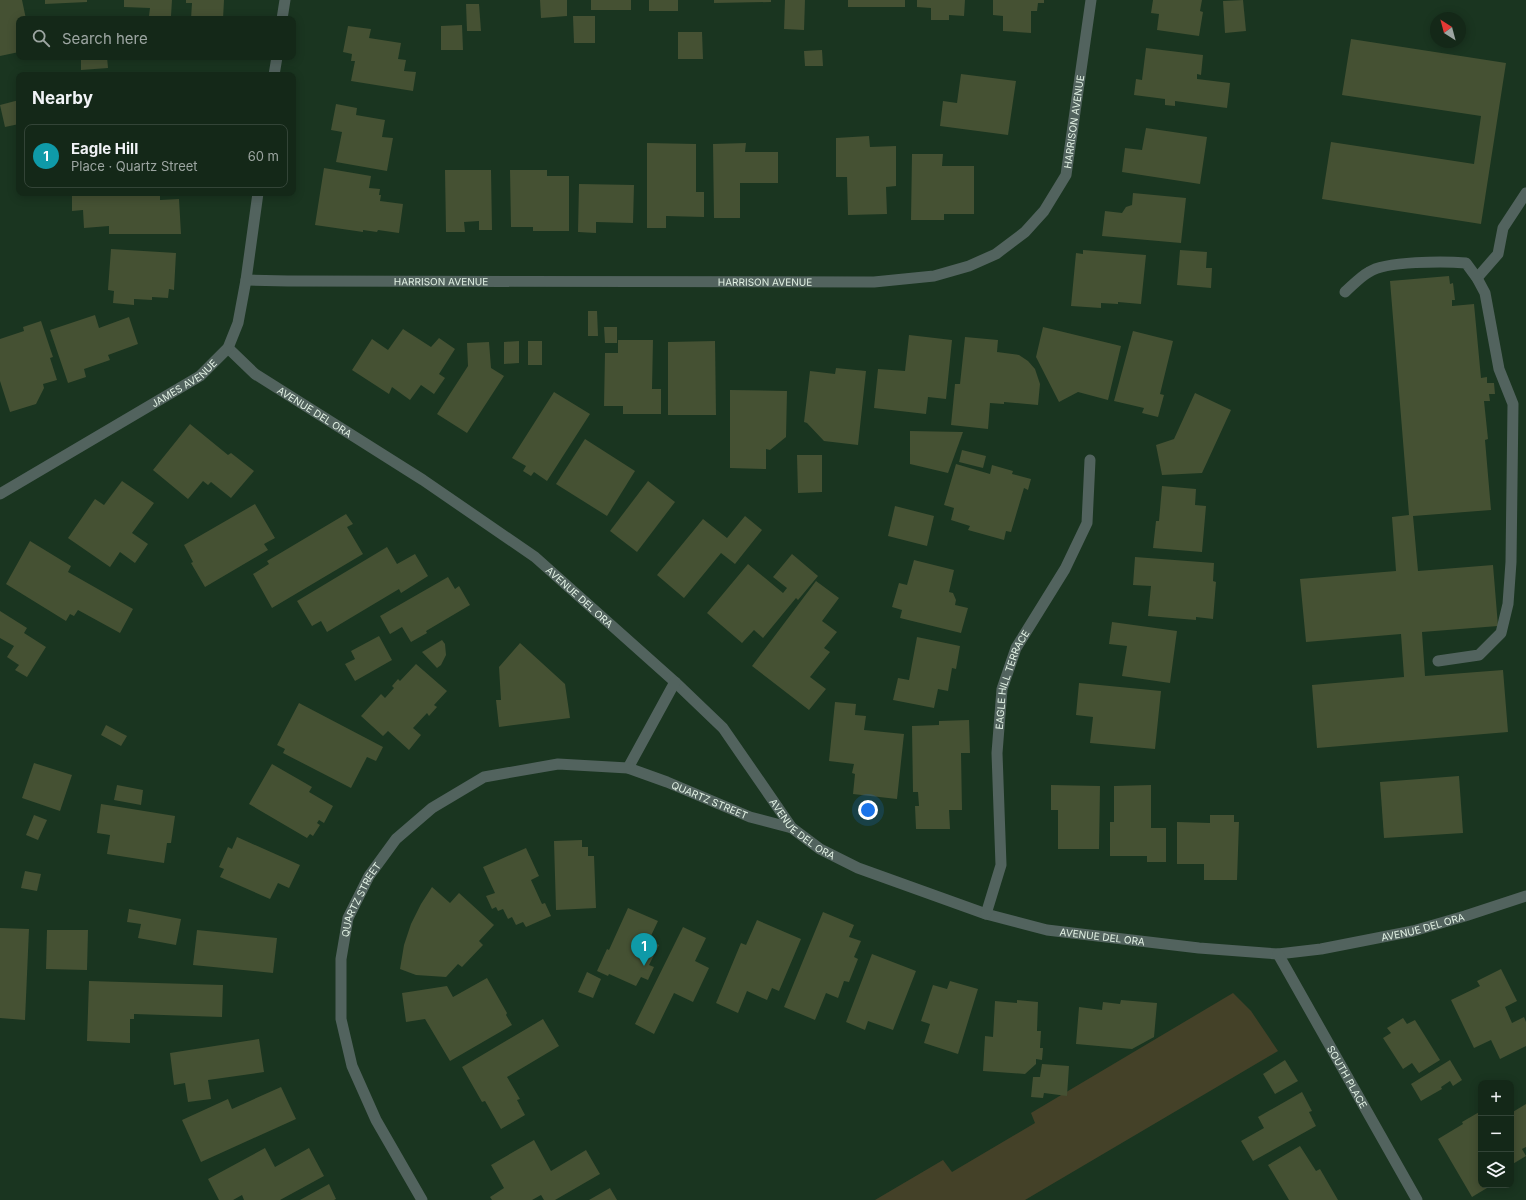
<!DOCTYPE html>
<html lang="en">
<head>
<meta charset="utf-8">
<style>
  body { margin:0; font-family:Inter,sans-serif; background:#1d3021; color:#f1f3f6 }
  .controls { position:absolute; right:12px; bottom:12px; display:grid; overflow:hidden; border-radius:8px; box-shadow:0 2px 10px #0003 }
  .controls button { width:36px; height:36px; display:grid; place-items:center; padding:0; border:0; border-bottom:1px solid #334437; background:#142818; color:#f1f3f6; font:20px sans-serif }
  .compass { position:absolute; left:1430px; top:12px; width:36px; height:36px; border-radius:50%; background:#142818; box-shadow:0 2px 10px #0003; rotate:324deg }
  .you { position:absolute; left:868px; top:810px; width:14px; height:14px; margin:-10px; border:3px solid #fff; border-radius:50%; background:#1a73e8; box-shadow:0 0 0 6px #1a73e833 }
  .badge { display:grid; place-items:center; width:26px; height:26px; border-radius:50%; background:#bca0f2; color:#fff; font-size:13px; font-weight:700 }
  .pin { position:absolute; translate:-50% -33px; filter:drop-shadow(0 1px 2px #0008) }
  .pin::after { content:''; position:absolute; top:21px; width:14px; height:12px; background:inherit; clip-path:polygon(0 0,100% 0,50% 100%) }
  .list { margin:0; padding:0; list-style:none }
  h2 { display:flex; justify-content:space-between; align-items:center; height:52px; margin:0; padding:0 16px; font-size:17px }
  h2 small { font-size:13px; font-weight:400; color:#9da6a2 }
  .list li { display:grid; grid-template-columns:26px 1fr auto; gap:12px; align-items:center; box-sizing:border-box; height:64px; margin:0 8px 8px; padding:0 8px; border:1px solid #334437; border-radius:8px }
  .list b { display:block; font-size:15px; white-space:nowrap }
  .list p { margin:0; font-size:13px; white-space:nowrap; color:#9da6a2 }
  .list em { font-size:13px; font-style:normal; color:#9da6a2 }
  .icon { flex:none; width:22px; height:22px; fill:none; stroke:currentColor; stroke-width:2; stroke-linecap:round; stroke-linejoin:round }
  .map { position:relative; flex:none; width:1526px; height:1200px; overflow:hidden }
  .search { position:absolute; background:#142818; box-shadow:0 2px 10px #0003; left:16px; top:16px; width:280px; height:44px; display:flex; align-items:center; gap:10px; box-sizing:border-box; padding:0 14px; border-radius:8px; color:#9da6a2; font-size:15px }
  .panel { position:absolute; background:#142818; box-shadow:0 2px 10px #0003; left:16px; top:72px; width:280px; height:124px; border-radius:8px }
  .map>svg:first-child { display:block }
</style>
</head>
<body>
<div class="map">
<svg width="1526" height="1200" viewBox="0 0 1526 1200">
  <rect width="100%" height="100%" fill="#1a3520"/>
  <polygon fill="#444128" points="1233,993 1251,1011 1278,1051 1025,1200 875,1200 943,1160 952,1172 1035,1123 1031,1113"/>
  <g fill="#455133">
    <polygon points="0,0 22,0 26,19 19,19 19,52 0,56"/>
    <polygon points="45,0 87,0 87,2 45,4"/>
    <polygon points="124,0 172,0 171,16 149,16 150,8 124,7"/>
    <polygon points="186,0 224,0 223,19 191,19 192,3 186,3"/>
    <polygon points="540,0 567,0 567,16 541,18"/>
    <rect x="591" y="0" width="40" height="10"/>
    <rect x="649" y="0" width="29" height="11"/>
    <polygon points="714,0 771,0 771,2 714,3"/>
    <polygon points="785,0 805,0 804,30 784,29"/>
    <rect x="848" y="0" width="57" height="7"/>
    <polygon points="917,0 965,0 964,16 949,15 949,20 931,20 931,8 917,7"/>
    <polygon points="993,0 1044,0 1044,3 1038,3 1037,11 1031,11 1031,33 1003,31 1003,16 993,15"/>
    <polygon points="1153,0 1202,0 1200,11 1203,12 1199,36 1157,30 1159,14 1151,13"/>
    <polygon points="1243,0 1246,31 1225,33 1223,1"/>
    <polygon points="466,4 479,4 481,31 467,31"/>
    <polygon points="573,16 595,16 595,43 574,43"/>
    <polygon points="462,25 463,50 441,50 441,26"/>
    <polygon points="348,26 371,29 369,38 401,43 398,59 406,60 404,71 416,72 413,91 351,81 355,61 351,61 352,54 343,52"/>
    <polygon points="678,32 702,32 703,59 678,59"/>
    <polygon points="1351,39 1506,63 1481,224 1322,199 1331,142 1474,164 1481,116 1342,95"/>
    <polygon points="1146,48 1203,55 1201,75 1197,74 1197,79 1230,83 1227,108 1175,101 1175,106 1165,105 1165,99 1134,95 1136,79 1142,80"/>
    <polygon points="822,50 823,66 805,66 804,51"/>
    <polygon points="81,57 107,57 108,68 81,70"/>
    <polygon points="961,74 1016,81 1008,135 940,126 943,101 957,103"/>
    <polygon points="19,100 19,124 5,127 0,105"/>
    <polygon points="336,104 357,108 356,115 385,120 382,137 393,138 387,171 336,162 342,132 331,130"/>
    <polygon points="1146,128 1207,137 1200,184 1122,172 1125,148 1142,150"/>
    <polygon points="869,136 870,147 896,146 896,186 886,187 887,214 848,215 847,177 836,177 836,138"/>
    <polygon points="647,143 696,144 696,192 704,192 704,217 666,216 666,228 647,228"/>
    <polygon points="746,143 745,152 778,152 778,183 740,183 740,218 714,218 713,144"/>
    <polygon points="912,154 943,154 942,166 974,166 974,214 944,214 944,220 911,220"/>
    <polygon points="324,168 371,176 369,188 380,189 379,195 381,195 380,201 403,204 399,233 378,230 377,232 363,230 363,232 315,225"/>
    <polygon points="445,170 491,170 492,230 479,230 479,221 464,222 465,232 446,232"/>
    <polygon points="510,170 547,170 547,176 569,176 569,231 533,231 533,227 511,227"/>
    <polygon points="579,184 634,185 633,223 596,222 596,233 578,232"/>
    <polygon points="72,193 160,193 160,200 179,199 181,234 109,234 109,226 84,228 83,210 72,211"/>
    <polygon points="1133,193 1186,198 1181,243 1102,236 1105,211 1122,213 1126,207 1132,205"/>
    <polygon points="111,249 176,253 174,290 169,289 168,298 152,297 152,300 134,299 134,305 113,303 114,291 108,290"/>
    <polygon points="1083,250 1146,255 1141,304 1118,302 1118,304 1101,303 1101,308 1071,306 1076,253 1083,254"/>
    <polygon points="1180,250 1207,252 1206,268 1212,268 1211,288 1177,285"/>
    <polygon points="1449,276 1450,284 1453,283 1455,300 1452,300 1452,306 1474,304 1481,378 1487,377 1487,383 1494,383 1495,394 1489,394 1490,401 1484,401 1488,439 1485,440 1491,510 1413,516 1418,571 1493,565 1498,626 1422,632 1425,676 1503,670 1508,732 1317,748 1312,685 1404,677 1401,634 1306,642 1300,579 1396,571 1392,517 1409,515 1390,281"/>
    <polygon points="588,311 597,311 598,336 588,336"/>
    <polygon points="95,315 99,328 129,317 138,344 108,355 110,360 84,369 86,377 68,383 50,330"/>
    <polygon points="41,321 53,357 50,358 57,380 43,384 44,388 36,404 10,412 0,381 0,339 24,331 23,327"/>
    <polygon points="604,327 617,327 617,343 605,343"/>
    <polygon points="1043,327 1121,346 1108,400 1078,392 1059,402 1036,357"/>
    <polygon points="403,329 431,347 439,338 455,349 439,374 445,378 434,394 421,385 410,400 392,387 389,394 352,370 372,339 388,350"/>
    <polygon points="1133,331 1173,341 1160,394 1164,395 1158,417 1142,413 1144,408 1114,401"/>
    <polygon points="909,335 952,340 946,399 928,397 926,414 874,408 878,369 905,371"/>
    <polygon points="965,337 998,340 997,352 1019,355 1028,361 1035,369 1040,384 1038,405 1004,402 1004,404 990,403 988,429 951,425 955,384 960,384"/>
    <polygon points="618,340 653,340 652,389 661,389 661,414 623,414 623,406 604,406 605,353 618,353"/>
    <polygon points="519,341 519,363 504,364 504,342"/>
    <rect x="528" y="341" width="14" height="24"/>
    <polygon points="715,341 716,415 668,415 668,342"/>
    <polygon points="489,342 491,368 504,376 467,433 437,414 468,366 467,343"/>
    <polygon points="836,368 866,371 858,445 824,441 807,423 804,422 810,371 835,374"/>
    <polygon points="730,390 787,391 786,437 770,450 766,449 766,469 730,468"/>
    <polygon points="554,392 590,414 547,481 534,472 531,476 523,471 526,466 512,458"/>
    <polygon points="1195,393 1231,410 1202,473 1162,475 1156,445 1174,439"/>
    <polygon points="190,424 228,455 231,453 254,471 231,498 211,482 208,485 203,481 188,499 153,470"/>
    <polygon points="910,431 963,432 948,473 910,464"/>
    <polygon points="585,439 635,471 607,516 556,484"/>
    <polygon points="962,450 986,456 983,468 959,462"/>
    <polygon points="797,455 822,455 822,492 798,493"/>
    <polygon points="956,464 990,474 992,465 1013,471 1012,474 1031,479 1028,490 1024,488 1011,532 1006,531 1004,540 968,530 970,526 951,520 954,508 944,505"/>
    <polygon points="122,481 154,503 132,533 148,544 135,563 120,552 110,567 68,538 95,499 104,505"/>
    <polygon points="648,481 675,502 637,552 610,531"/>
    <polygon points="1162,486 1196,489 1195,505 1206,506 1202,552 1153,548 1156,521 1159,521"/>
    <polygon points="255,504 275,538 264,544 268,550 205,587 191,563 193,562 184,545"/>
    <polygon points="895,506 934,516 927,546 888,536"/>
    <polygon points="346,514 353,524 347,527 363,554 272,608 253,574 269,564 267,561"/>
    <polygon points="745,516 762,530 735,564 721,553 684,598 657,575 703,519 727,538"/>
    <polygon points="30,541 71,566 68,572 133,609 120,633 78,610 74,616 70,614 66,621 6,584"/>
    <polygon points="387,547 397,564 415,554 428,576 401,593 399,589 327,632 321,621 312,626 297,601"/>
    <polygon points="792,554 818,576 798,600 796,598 763,638 754,630 742,643 707,613 748,564 783,593 787,588 773,577"/>
    <polygon points="1135,557 1214,563 1213,581 1216,582 1213,619 1196,617 1196,620 1148,616 1151,586 1133,585"/>
    <polygon points="914,560 954,570 949,592 953,593 956,600 955,605 968,608 961,633 900,618 902,610 892,607 899,583 907,585"/>
    <polygon points="448,577 455,589 459,586 470,605 426,631 427,633 411,642 402,627 390,634 380,616"/>
    <polygon points="816,581 839,598 822,621 837,632 824,648 830,652 810,677 826,689 809,710 752,666"/>
    <polygon points="0,611 27,628 24,633 46,647 27,677 15,670 19,665 7,657 14,646 0,638"/>
    <polygon points="1112,622 1177,631 1170,683 1122,676 1127,646 1109,644"/>
    <polygon points="379,636 392,660 355,681 345,664 355,659 351,651"/>
    <polygon points="917,637 960,646 956,669 952,668 948,691 938,689 934,708 893,700 898,678 909,680"/>
    <polygon points="442,640 445,644 446,655 441,665 437,668 422,652"/>
    <polygon points="520,643 565,684 570,718 499,727 496,700 501,700 499,667"/>
    <polygon points="416,664 447,691 434,705 437,707 429,716 427,713 413,728 421,735 409,750 388,731 383,736 361,716 381,694 385,698 394,688 392,686 398,679 400,681"/>
    <polygon points="1079,683 1161,691 1155,749 1090,743 1093,717 1076,715"/>
    <polygon points="835,702 856,704 855,715 866,716 864,730 904,734 897,799 853,794 855,774 852,773 854,764 829,761"/>
    <polygon points="299,703 383,747 376,761 367,757 351,788 283,753 285,749 277,745"/>
    <polygon points="969,720 970,753 961,753 962,810 949,810 950,829 916,829 915,806 919,806 918,792 913,792 912,726 939,725 939,721"/>
    <polygon points="106,725 127,736 121,746 101,735"/>
    <polygon points="34,763 72,775 60,811 22,798"/>
    <polygon points="272,764 312,787 309,792 333,806 324,823 319,820 317,823 320,825 313,836 310,834 307,838 249,804"/>
    <polygon points="1459,776 1463,833 1384,838 1380,782"/>
    <polygon points="117,785 143,790 141,805 114,800"/>
    <polygon points="1051,785 1100,786 1099,849 1058,849 1058,810 1051,810"/>
    <polygon points="1151,785 1151,828 1166,828 1166,862 1147,862 1147,856 1110,856 1110,822 1114,822 1114,786"/>
    <polygon points="101,804 175,816 171,843 167,843 164,863 107,854 110,835 97,833"/>
    <polygon points="34,815 47,820 38,840 26,835"/>
    <polygon points="1210,815 1234,815 1234,822 1239,822 1237,880 1204,880 1204,864 1177,864 1177,822 1210,823"/>
    <polygon points="237,837 300,865 289,888 278,883 270,899 220,877 224,869 219,867 228,847 232,849"/>
    <polygon points="582,840 582,847 588,847 588,856 594,856 596,908 556,910 554,841"/>
    <polygon points="526,848 539,876 531,880 542,904 545,903 551,916 526,927 523,922 516,925 512,917 508,919 503,909 498,911 496,907 492,909 486,896 495,893 483,867"/>
    <polygon points="25,871 41,874 37,891 21,888"/>
    <polygon points="432,887 450,903 459,893 494,925 479,941 483,945 462,967 458,964 446,977 416,975 400,969 404,945 411,924 421,904"/>
    <polygon points="628,908 658,921 649,940 659,945 649,965 654,967 648,980 641,977 636,986 609,974 608,976 597,971 607,949 609,950"/>
    <polygon points="129,909 181,919 176,945 138,938 141,924 127,922"/>
    <polygon points="823,912 854,925 849,937 861,941 854,957 858,959 849,982 844,981 838,998 826,993 815,1020 784,1007"/>
    <polygon points="757,920 801,939 779,991 772,988 767,1000 747,991 738,1013 716,1003 741,943 746,945"/>
    <polygon points="683,927 706,938 695,961 709,968 693,1002 674,993 654,1034 635,1024"/>
    <polygon points="0,928 29,929 25,1020 0,1018"/>
    <polygon points="47,930 88,930 87,970 46,969"/>
    <polygon points="197,930 277,938 273,973 193,965"/>
    <polygon points="872,954 916,971 893,1030 868,1021 865,1030 846,1022"/>
    <polygon points="1501,969 1517,1001 1505,1007 1512,1023 1524,1017 1526,1022 1526,1046 1500,1059 1491,1040 1474,1048 1451,1000 1480,986 1477,981"/>
    <polygon points="587,972 601,979 593,998 578,992"/>
    <polygon points="487,978 507,1013 506,1015 512,1025 450,1061 425,1019 406,1022 402,993 447,986 453,997"/>
    <polygon points="89,981 223,985 222,1017 134,1014 134,1019 130,1019 130,1043 87,1041"/>
    <polygon points="950,981 978,989 958,1054 924,1043 930,1024 921,1021 933,985 947,989"/>
    <polygon points="1017,1000 1038,1002 1037,1031 1041,1031 1040,1048 1043,1048 1042,1060 1036,1059 1036,1064 1025,1074 983,1071 985,1036 993,1037 995,1001 1017,1003"/>
    <polygon points="1121,1000 1157,1003 1154,1037 1132,1049 1076,1044 1079,1007 1102,1010 1103,1002 1120,1004"/>
    <polygon points="1403,1018 1407,1024 1415,1020 1440,1060 1419,1073 1412,1063 1403,1069 1383,1038 1391,1033 1387,1028"/>
    <polygon points="543,1019 559,1046 507,1077 520,1099 517,1100 525,1115 501,1129 485,1101 482,1102 462,1067"/>
    <polygon points="259,1039 264,1072 208,1080 211,1099 188,1102 185,1083 174,1085 170,1053"/>
    <polygon points="1285,1060 1298,1081 1275,1094 1263,1074"/>
    <polygon points="1450,1060 1462,1080 1453,1086 1450,1081 1441,1087 1442,1089 1421,1101 1411,1084"/>
    <polygon points="1042,1064 1069,1066 1067,1096 1044,1093 1043,1098 1031,1097 1033,1077 1040,1077"/>
    <polygon points="281,1087 296,1119 201,1162 182,1120 228,1099 232,1109"/>
    <polygon points="1302,1092 1312,1111 1309,1112 1316,1126 1253,1161 1241,1141 1264,1128 1258,1117"/>
    <polygon points="1526,1104 1526,1147 1522,1149 1526,1156 1511,1165 1511,1113"/>
    <polygon points="1481,1111 1481,1185 1492,1185 1472,1197 1438,1139 1463,1124 1462,1122"/>
    <polygon points="534,1140 551,1171 586,1150 600,1174 555,1200 544,1200 541,1195 532,1200 492,1200 490,1197 504,1188 491,1165"/>
    <polygon points="1300,1146 1316,1171 1320,1169 1338,1200 1289,1200 1268,1165"/>
    <polygon points="265,1148 275,1167 309,1148 324,1176 280,1200 244,1200 242,1195 233,1200 219,1200 208,1179"/>
    <polygon points="329,1184 336,1199 334,1200 300,1200"/>
    <polygon points="610,1188 617,1200 589,1200"/>
  </g>
  <g fill="none" stroke-linecap="round" stroke-linejoin="round">
    <g stroke="#52635e" stroke-width="11">
      <polyline points="1477,278 1498,254 1503,228 1526,193"/>
      <path d="M1345,292C1353,285 1360,277 1369,272C1385,261 1445,261 1466,263L1477,278L1485,293L1499,369L1513,404L1511,562L1508,604L1501,633L1479,655L1438,661"/>
    </g>
    <g stroke="#52635e" stroke-width="11">
      <polyline points="282,19 285,0"/>
      <polyline points="274,75 277,57"/>
      <path id="s1" d="M246,280L288,281L874,282L934,276L969,266L996,254L1025,232L1044,211L1066,175L1091,0"/>
      <path id="s2" d="M228,348L255,374L423,480L535,557L675,682L723,728L792,828L820,849L858,868L986,914L1047,930L1199,948L1278,954L1321,949L1413,931L1465,916L1526,896"/>
      <path id="s3" d="M0,494L200,376L228,348L238,323L246,280L258,193"/>
      <polyline points="628,768 675,682"/>
      <path id="s4" d="M986,914L1001,865L997,753L1002,689L1016,648L1065,569L1087,523L1090,460"/>
      <path id="s5" d="M1278,954L1417,1200"/>
      <path id="s6" d="M422,1200L376,1120L352,1066L341,1019V959L348,918L369,876L396,839L432,808L484,777L558,764L628,768L667,782L750,817L792,828"/>
    </g>
  </g>
  <g text-anchor="middle" stroke-width="3" stroke-linejoin="round" paint-order="stroke">
    <g font-size="10" fill="#e2f2e4" stroke="#1a3520">
      <text dy="4" stroke="none"><textPath href="#s1" startOffset="915">HARRISON AVENUE</textPath></text>
      <text dy="4" stroke="none"><textPath href="#s1" startOffset="195">HARRISON AVENUE</textPath></text>
      <text dy="4" stroke="none"><textPath href="#s1" startOffset="519">HARRISON AVENUE</textPath></text>
      <text dy="4" stroke="none"><textPath href="#s3" startOffset="215">JAMES AVENUE</textPath></text>
      <text dy="4" stroke="none"><textPath href="#s2" startOffset="108">AVENUE DEL ORA</textPath></text>
      <text dy="4" stroke="none"><textPath href="#s2" startOffset="432">AVENUE DEL ORA</textPath></text>
      <text dy="4" stroke="none"><textPath href="#s4" startOffset="239">EAGLE HILL TERRACE</textPath></text>
      <text dy="4" stroke="none"><textPath href="#s6" startOffset="735">QUARTZ STREET</textPath></text>
      <text dy="4" stroke="none"><textPath href="#s2" startOffset="756">AVENUE DEL ORA</textPath></text>
      <text dy="4" stroke="none"><textPath href="#s6" startOffset="323">QUARTZ STREET</textPath></text>
      <text dy="4" stroke="none"><textPath href="#s2" startOffset="1404">AVENUE DEL ORA</textPath></text>
      <text dy="4" stroke="none"><textPath href="#s2" startOffset="1080">AVENUE DEL ORA</textPath></text>
      <text dy="4" stroke="none"><textPath href="#s5" startOffset="141">SOUTH PLACE</textPath></text>
    </g>
  </g>
</svg>
<div class="controls">
<button>+</button>
<button>−</button>
<button><svg class="icon" aria-label="layers" viewBox="0 0 24 24"><path d="M12 4l9 5-9 5-9-5zM3 14l9 5 9-5"/></svg></button>
</div>
<svg class="compass" viewBox="-18 -18 36 36"><path d="M0-13l5 13h-10z" fill="#e53935"/><path d="M0 13l5-13h-10z" fill="#9da6a2"/></svg>
<div class="you"></div>
<div class="pin badge" style="left:644px;top:966px;background:#0f9aa8">1</div>
<div class="search"><svg class="icon" aria-label="search" viewBox="0 0 24 24"><circle cx="10" cy="10" r="6"/><path d="M15 15l6 6"/></svg>Search here</div>
<section class="panel">
<h2>Nearby<small></small></h2>
<ul class="list">
<li><span class="badge" style="background:#0f9aa8">1</span><div><b>Eagle Hill</b><p>Place · Quartz Street</p></div><em>60 m</em></li>
</ul>
</section>
</div>
</body>
</html>
